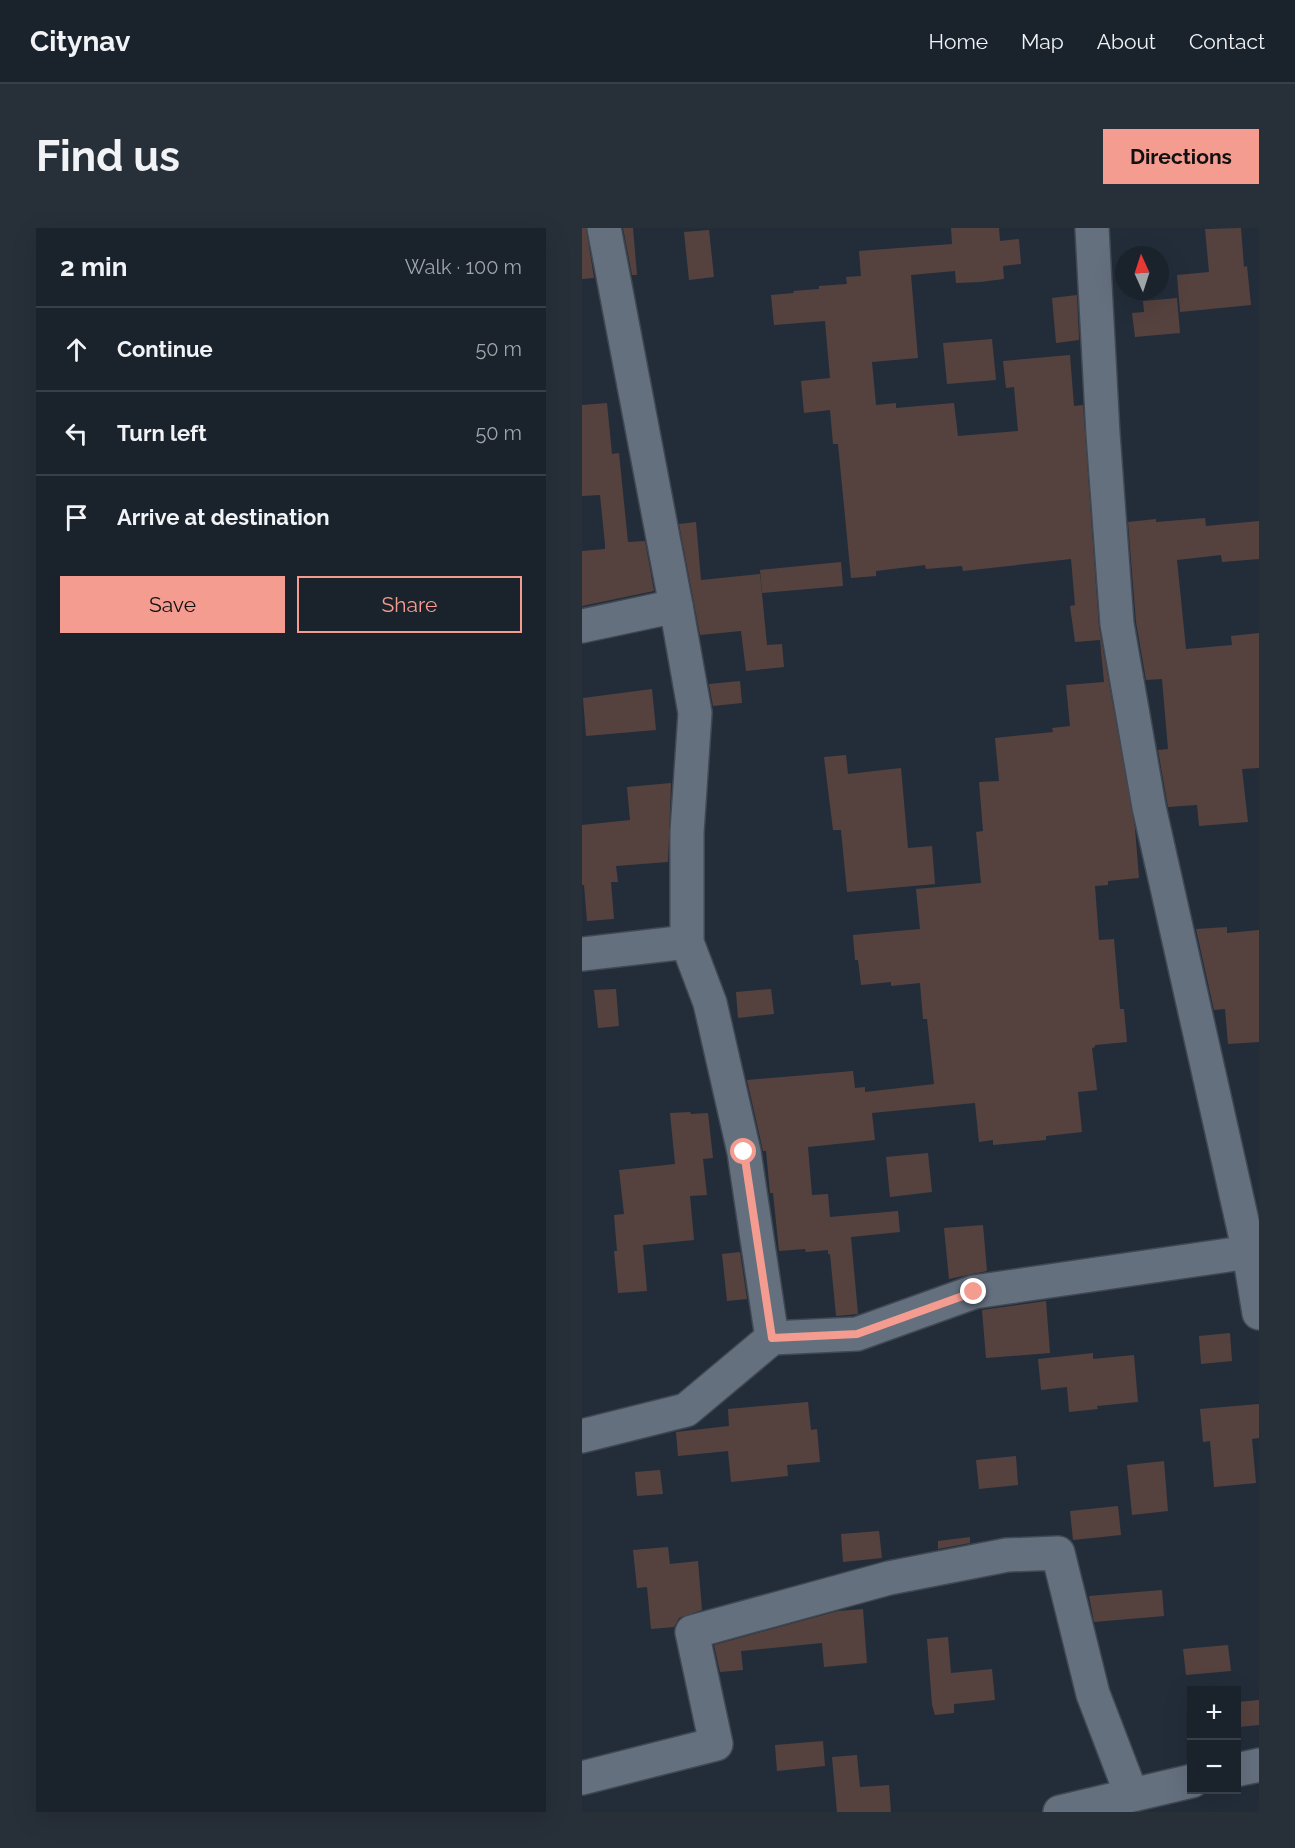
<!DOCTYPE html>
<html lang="en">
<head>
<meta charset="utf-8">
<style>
  body { margin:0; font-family:Raleway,sans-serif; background:#272f38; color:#f1f3f6 }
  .controls { position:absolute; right:18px; bottom:18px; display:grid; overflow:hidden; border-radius:0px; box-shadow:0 6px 24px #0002 }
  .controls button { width:54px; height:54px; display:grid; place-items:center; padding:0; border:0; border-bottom:2px solid #383f48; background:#1a222c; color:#f1f3f6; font:30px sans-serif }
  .compass { position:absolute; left:533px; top:18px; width:54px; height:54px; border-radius:50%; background:#1a222c; box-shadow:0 6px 24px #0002; rotate:357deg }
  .stop { position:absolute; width:18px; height:18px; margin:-14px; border:4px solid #f59c91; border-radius:50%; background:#fff }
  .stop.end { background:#f59c91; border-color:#fff; box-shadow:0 2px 6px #0008 }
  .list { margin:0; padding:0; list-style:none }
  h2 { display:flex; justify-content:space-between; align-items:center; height:78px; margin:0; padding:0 24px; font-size:26px }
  h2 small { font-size:20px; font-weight:400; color:#9fa4a9 }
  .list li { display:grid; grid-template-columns:39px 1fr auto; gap:18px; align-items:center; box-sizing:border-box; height:84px; padding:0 24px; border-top:2px solid #383f48 }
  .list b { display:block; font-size:22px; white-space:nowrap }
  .list em { font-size:20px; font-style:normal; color:#9fa4a9 }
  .actions { display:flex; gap:12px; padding:18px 24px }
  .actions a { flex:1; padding:14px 0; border:2px solid #f59c91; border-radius:0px; text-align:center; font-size:21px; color:#f59c91 }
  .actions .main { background:#f59c91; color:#111 }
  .icon { flex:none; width:33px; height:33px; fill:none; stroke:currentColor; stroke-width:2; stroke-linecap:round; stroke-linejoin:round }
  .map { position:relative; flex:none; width:677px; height:1584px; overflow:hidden; border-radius:0px }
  header { display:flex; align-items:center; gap:36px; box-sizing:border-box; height:84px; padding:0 30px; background:#1a222c; border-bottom:2px solid #383f48 }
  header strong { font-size:28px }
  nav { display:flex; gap:33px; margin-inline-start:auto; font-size:21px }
  .intro { display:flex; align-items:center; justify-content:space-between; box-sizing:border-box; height:144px; padding:0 36px }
  h1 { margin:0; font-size:42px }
  .button { padding:15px 27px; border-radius:0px; background:#f59c91; color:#111; font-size:21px; font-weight:700 }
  main { display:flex; gap:36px; padding:0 36px }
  aside { flex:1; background:#1a222c; border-radius:0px; box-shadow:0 6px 24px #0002 }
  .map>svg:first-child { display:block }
</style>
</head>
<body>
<header>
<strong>Citynav</strong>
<nav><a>Home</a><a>Map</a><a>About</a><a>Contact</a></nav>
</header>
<div class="intro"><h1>Find us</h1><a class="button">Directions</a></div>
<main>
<aside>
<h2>2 min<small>Walk · 100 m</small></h2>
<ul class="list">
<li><svg class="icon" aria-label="ahead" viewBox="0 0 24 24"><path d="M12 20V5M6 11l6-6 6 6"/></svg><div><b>Continue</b></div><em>50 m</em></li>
<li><svg class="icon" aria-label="left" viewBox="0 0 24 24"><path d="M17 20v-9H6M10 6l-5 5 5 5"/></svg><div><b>Turn left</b></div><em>50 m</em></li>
<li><svg class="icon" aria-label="arrive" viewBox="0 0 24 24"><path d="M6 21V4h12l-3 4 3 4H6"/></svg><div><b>Arrive at destination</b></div></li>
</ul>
<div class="actions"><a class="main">Save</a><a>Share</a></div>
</aside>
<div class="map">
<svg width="677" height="1584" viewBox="0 0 677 1584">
  <rect width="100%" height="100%" fill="#232d3a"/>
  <g fill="#55423f">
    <polygon points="0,0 4,0 12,50 0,51"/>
    <polygon points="41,0 51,0 55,47 50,47"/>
    <polygon points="369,0 417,0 418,13 437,11 439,36 421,38 422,51 398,54 374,55 373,43 329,47 336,130 290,134 294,177 314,175 314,180 372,175 376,208 436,203 432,159 424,160 421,133 488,127 492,178 501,177 517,399 553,600 557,650 526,653 526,657 513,658 517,712 532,711 538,781 542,781 545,814 513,817 513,819 510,820 515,862 496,864 500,904 464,908 464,912 411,917 411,912 397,914 393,875 290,885 293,912 226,919 230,967 246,966 248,989 316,983 318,1004 269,1009 276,1086 254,1088 248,1026 246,1026 246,1022 224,1024 223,1021 197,1023 191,965 188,965 184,923 181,923 165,852 271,843 273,860 283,859 283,864 352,856 345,791 341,791 338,755 309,758 309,754 279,757 276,732 273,732 271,707 338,701 334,661 399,655 394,604 401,603 397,554 417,553 413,510 471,504 470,500 488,498 484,457 522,454 518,412 493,414 488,378 493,377 489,331 381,343 380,338 344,341 343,337 294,343 294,348 269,350 256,216 251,216 248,182 222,185 219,153 248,150 243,93 192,97 189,67 212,65 211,63 237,61 237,58 265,56 264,49 279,48 277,23 370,16"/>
    <polygon points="659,0 662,39 665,38 669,77 598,84 595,47 627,44 623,1"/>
    <polygon points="127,2 132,49 107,52 102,4"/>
    <polygon points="495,67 497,112 474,115 470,70"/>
    <polygon points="595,70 598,105 553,109 550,85 562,84 561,73"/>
    <polygon points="410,111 414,152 365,156 361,115"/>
    <polygon points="25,175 30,226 37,225 46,314 63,313 72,363 0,378 0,323 23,321 23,316 18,267 0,268 0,177"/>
    <polygon points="623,290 624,298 677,293 677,331 640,334 639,327 595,332 604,421 650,417 649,408 677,405 677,540 660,541 666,594 617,598 615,577 586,579 576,522 586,521 580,451 564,452 554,394 546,294 574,291 574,294"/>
    <polygon points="114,294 119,352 178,346 185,417 200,416 202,439 164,443 159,403 118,407 97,296"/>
    <polygon points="259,334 261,358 180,365 178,342"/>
    <polygon points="158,453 160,475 131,478 127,456"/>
    <polygon points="70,461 74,502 4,508 1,470"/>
    <polygon points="264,527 266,546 319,540 326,620 350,618 353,656 265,664 259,602 251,602 242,529"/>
    <polygon points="89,555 86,634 34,638 36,654 29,654 32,691 5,693 2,657 0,657 0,597 48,592 45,559"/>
    <polygon points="645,699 645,705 677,702 677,814 646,816 643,781 632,782 614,701"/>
    <polygon points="34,761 37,798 16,800 12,762"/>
    <polygon points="189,761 192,786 156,790 154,764"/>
    <polygon points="108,884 109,886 126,885 131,930 121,931 125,967 108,968 112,1012 61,1017 65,1063 36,1065 32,1023 35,1023 32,987 42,986 37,942 93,936 88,885"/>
    <polygon points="346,925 350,964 308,969 304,929"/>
    <polygon points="401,997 405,1043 367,1051 362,1000"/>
    <polygon points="158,1024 165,1071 145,1073 140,1026"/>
    <polygon points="464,1073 468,1125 404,1130 400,1082"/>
    <polygon points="648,1105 650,1133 619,1136 617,1108"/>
    <polygon points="511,1125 511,1131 552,1127 556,1174 515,1178 516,1181 487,1184 485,1159 459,1162 456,1131"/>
    <polygon points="226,1174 229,1202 235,1201 238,1234 205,1237 206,1248 149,1254 146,1223 96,1228 94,1204 147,1198 146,1181"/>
    <polygon points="677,1176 677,1210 670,1211 674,1255 632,1259 628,1213 621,1214 618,1181"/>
    <polygon points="434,1228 436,1257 397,1261 394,1232"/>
    <polygon points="582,1233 586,1283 550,1287 545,1237"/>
    <polygon points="78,1242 81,1266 55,1268 53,1244"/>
    <polygon points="536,1278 539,1307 491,1312 488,1283"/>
    <polygon points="297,1303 300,1330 261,1334 259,1306"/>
    <polygon points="388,1309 388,1315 356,1321 356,1313"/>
    <polygon points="86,1319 88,1336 116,1333 120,1382 97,1390 92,1399 69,1401 65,1359 55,1360 51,1322"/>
    <polygon points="580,1362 582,1388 512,1394 507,1368"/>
    <polygon points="281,1381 285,1435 242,1439 240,1415 159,1423 161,1442 138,1444 132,1417 256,1383"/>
    <polygon points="366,1409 369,1445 410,1441 413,1472 372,1476 372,1485 353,1487 350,1477 345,1411"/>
    <polygon points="646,1417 649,1443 604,1447 601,1421"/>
    <polygon points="677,1472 677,1497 657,1499 655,1474"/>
    <polygon points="241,1513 243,1538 195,1543 193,1517"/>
    <polygon points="275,1527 278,1559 307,1557 309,1584 255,1584 250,1529"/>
  </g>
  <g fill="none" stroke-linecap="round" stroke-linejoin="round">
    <defs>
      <g id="minor">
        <polyline points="22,0 94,378"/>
        <polyline points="0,398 94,378 113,485 105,604 105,714 128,775 162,924 190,1110 275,1106 392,1064 667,1024 567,579 535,396 521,206 510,0"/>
        <polyline points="0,726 105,714"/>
        <polyline points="667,1024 677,1085"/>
        <polyline points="0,1208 104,1182 190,1110"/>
        <polyline points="654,1542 677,1537"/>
        <polyline points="0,1550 134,1516 110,1404 307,1350 425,1327 476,1325 511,1466 545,1555 551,1566"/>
        <polyline points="478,1584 610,1553"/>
      </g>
    </defs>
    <use href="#minor" stroke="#404953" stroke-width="36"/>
    <use href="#minor" stroke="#65707f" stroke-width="33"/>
  </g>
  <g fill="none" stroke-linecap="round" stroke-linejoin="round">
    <polyline stroke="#f59c91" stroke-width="8" points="162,924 190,1110 275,1106 392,1064"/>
  </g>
</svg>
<div class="controls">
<button>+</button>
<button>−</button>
</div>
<svg class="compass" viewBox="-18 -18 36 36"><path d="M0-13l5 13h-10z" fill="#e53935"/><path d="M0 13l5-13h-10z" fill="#9fa4a9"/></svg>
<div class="stop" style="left:162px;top:924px"></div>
<div class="stop end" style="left:392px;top:1064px"></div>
</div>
</main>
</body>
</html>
